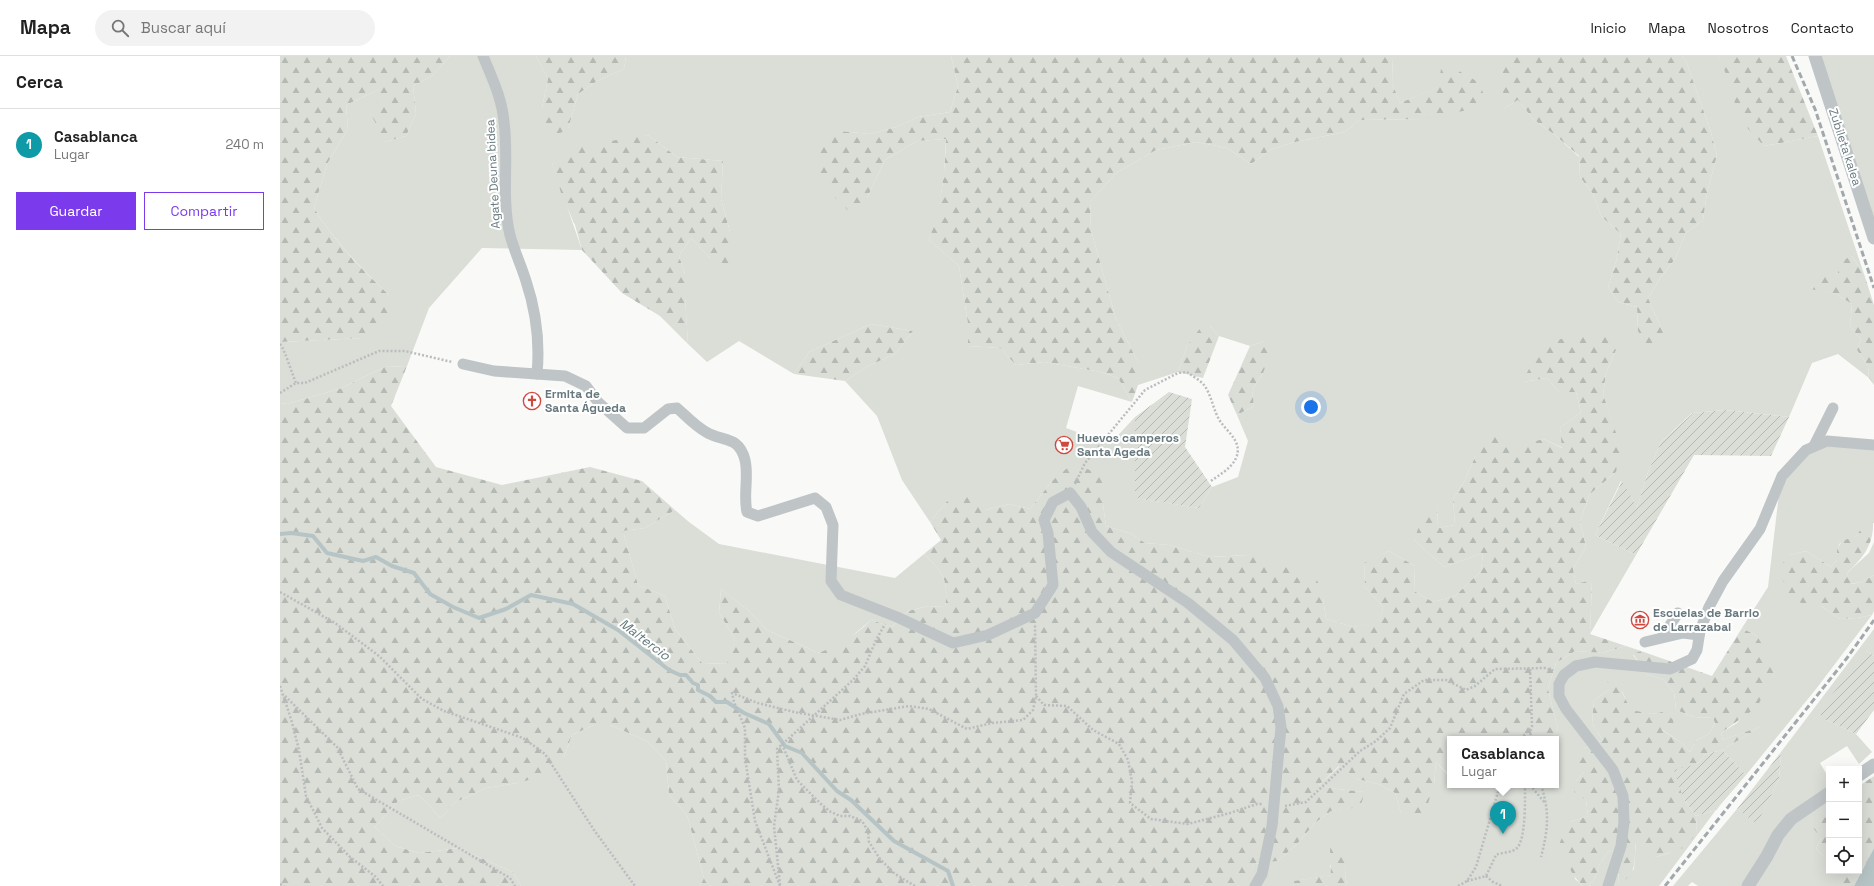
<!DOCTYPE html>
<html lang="es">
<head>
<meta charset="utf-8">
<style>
  body { margin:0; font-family:"Space Grotesk",sans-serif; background:#f2f2f2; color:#222 }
  .controls { position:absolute; right:12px; bottom:12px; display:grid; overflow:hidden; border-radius:0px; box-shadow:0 4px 16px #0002 }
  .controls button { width:36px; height:36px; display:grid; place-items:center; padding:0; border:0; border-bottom:1px solid #e0e0e0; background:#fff; color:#222; font:20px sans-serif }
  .you { position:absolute; left:1031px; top:351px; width:14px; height:14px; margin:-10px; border:3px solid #fff; border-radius:50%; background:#1a73e8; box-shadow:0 0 0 6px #1a73e833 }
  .badge { display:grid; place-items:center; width:26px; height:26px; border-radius:50%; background:#7c3aed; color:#fff; font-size:13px; font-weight:700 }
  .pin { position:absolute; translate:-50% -33px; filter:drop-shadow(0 1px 2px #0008) }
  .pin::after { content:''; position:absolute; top:21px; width:14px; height:12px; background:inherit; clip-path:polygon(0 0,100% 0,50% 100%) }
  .popup { position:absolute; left:1167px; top:680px; width:112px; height:52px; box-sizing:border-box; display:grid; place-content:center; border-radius:0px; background:#fff; filter:drop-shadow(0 1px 3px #0005); font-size:13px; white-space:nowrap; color:#767676 }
  .popup b { font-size:15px; color:#222 }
  .popup::after { content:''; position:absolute; left:50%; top:100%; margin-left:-8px; border:8px solid transparent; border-top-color:#fff }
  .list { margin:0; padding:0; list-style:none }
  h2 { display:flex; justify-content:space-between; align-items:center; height:52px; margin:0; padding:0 16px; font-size:17px }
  h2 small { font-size:13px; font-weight:400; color:#767676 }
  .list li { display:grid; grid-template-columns:26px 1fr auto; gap:12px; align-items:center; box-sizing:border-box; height:72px; padding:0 16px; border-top:1px solid #e0e0e0 }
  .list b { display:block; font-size:15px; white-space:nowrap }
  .list p { margin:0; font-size:13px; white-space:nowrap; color:#767676 }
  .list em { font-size:13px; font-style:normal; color:#767676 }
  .actions { display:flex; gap:8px; padding:12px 16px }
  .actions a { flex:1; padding:9px 0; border:1px solid #7c3aed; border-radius:0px; text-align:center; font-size:14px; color:#7c3aed }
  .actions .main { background:#7c3aed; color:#fff }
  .icon { flex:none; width:22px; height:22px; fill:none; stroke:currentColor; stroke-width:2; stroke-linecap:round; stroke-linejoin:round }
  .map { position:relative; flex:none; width:1594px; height:830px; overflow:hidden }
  header { display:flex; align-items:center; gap:24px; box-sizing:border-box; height:56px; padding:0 20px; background:#fff; border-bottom:1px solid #e0e0e0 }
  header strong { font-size:19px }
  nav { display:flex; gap:22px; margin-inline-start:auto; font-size:14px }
  .search { width:280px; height:36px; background:#f2f2f2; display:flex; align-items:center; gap:10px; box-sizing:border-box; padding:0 14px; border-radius:22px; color:#767676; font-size:15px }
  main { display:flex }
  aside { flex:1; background:#fff }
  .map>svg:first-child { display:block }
</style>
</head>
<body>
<header>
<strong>Mapa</strong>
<div class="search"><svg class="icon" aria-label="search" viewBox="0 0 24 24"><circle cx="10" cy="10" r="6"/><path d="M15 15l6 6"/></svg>Buscar aquí</div>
<nav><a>Inicio</a><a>Mapa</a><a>Nosotros</a><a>Contacto</a></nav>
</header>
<main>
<aside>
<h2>Cerca<small></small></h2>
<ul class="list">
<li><span class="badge" style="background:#0f9aa8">1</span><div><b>Casablanca</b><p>Lugar</p></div><em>240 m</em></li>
</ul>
<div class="actions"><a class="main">Guardar</a><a>Compartir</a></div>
</aside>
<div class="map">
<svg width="1594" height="830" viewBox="0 0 1594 830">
  <defs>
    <pattern id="forest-firs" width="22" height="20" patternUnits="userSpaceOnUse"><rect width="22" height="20" fill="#daded7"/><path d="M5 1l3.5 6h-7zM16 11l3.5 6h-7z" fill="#b5b9b4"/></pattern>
    <pattern id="garden-furrows" width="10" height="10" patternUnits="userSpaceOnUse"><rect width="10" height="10" fill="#daded7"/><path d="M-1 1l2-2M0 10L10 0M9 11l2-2" fill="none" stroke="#b5b9b4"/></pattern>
  </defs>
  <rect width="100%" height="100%" fill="#f9f9f7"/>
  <g fill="#daded7">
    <path d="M170,0H256L268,23L262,52L288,73L298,38L317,25L344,13L346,0H671L678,30L670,56L638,61L616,71L590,78L560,75L587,142L605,104L637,85L666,83L664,119L658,157L649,184L679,210L688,268V290L720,292L736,309L764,306L821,316L838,322L852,346L798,330L786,372L830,388L855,361L856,442L919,452L932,431L958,421L968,385L957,359L974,350L972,334L983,317L984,285L970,290L939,280L930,270L907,290L898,316L858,329V306L836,263L811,174L810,146L836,117L876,94L916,86L947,92L971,108L990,94L1015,86L1065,76L1079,64L1140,63L1159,31L1120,47L1112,27L1113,0H1223V53L1238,44L1253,63L1275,79L1299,101L1300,121L1313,138L1321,160L1341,178L1336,206L1328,231L1338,246L1357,251L1358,275L1383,276L1368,242L1381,221L1395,203L1406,177L1423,164L1427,137L1437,99L1430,73L1406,5L1402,0H1438L1484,90L1538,80L1584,218L1572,200L1558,218L1531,232L1556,238L1572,248L1570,270L1581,284L1577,294L1588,310L1589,322L1558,298L1532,307L1509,361L1445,354L1412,357L1381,386L1368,416L1357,451L1341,425L1315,479L1356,499L1310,578L1312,525L1296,528L1293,513L1306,491L1300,465L1310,438L1336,416L1331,363L1323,338L1326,317L1336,294L1243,326L1267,322L1279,336H1296L1301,356L1280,372L1283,392L1264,383L1195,401L1184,426L1173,443L1175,469L1158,472L1157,450L1134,484L1164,511L1203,497L1201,515L1175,540L1153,546L1134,535L1135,510L1109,495L1084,508L1085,531L1103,551L1099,567L1073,571L1046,563L1043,542L967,499L930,501L889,489L865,487L852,478L826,470L823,448L772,425L750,453L729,448L706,454L668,444L650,466L622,424L597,360L565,325L588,310L615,298L633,275L591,268L529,296L514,318L459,285L427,306L408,288L405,241V218L399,200L411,182L430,202L450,176L441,143L443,105L397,101L368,79L351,83L272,107L302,194L202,192L149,252L127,310L104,311L62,332L7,348L0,347V286L83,282L109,239C80,211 55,186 34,152L47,108L68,73L66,49L100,33L105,86L126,80L136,58L133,30L152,20Z"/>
    <polygon points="1541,0 1594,0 1594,171"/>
    <path d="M1547,389L1594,393V467C1585,469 1583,474 1576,480C1564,490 1557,478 1557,504L1551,511L1526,495L1510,499L1525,550H1541L1560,563L1577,562L1592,559L1536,633L1466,719L1442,694L1480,671L1443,684L1441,677L1457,667L1486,632L1495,617L1477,580L1462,572L1488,531L1499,438L1508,420L1529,398Z"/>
    <path d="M395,454L409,466L439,488L615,522L644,498C663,516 669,524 665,551L648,550L628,555L612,571L591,564L564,587L539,597L487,574L468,554L441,533L439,557L455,583L448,608L422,607L395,573L385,540L358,529L343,475L365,472Z"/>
    <polygon points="1594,486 1594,519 1582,526 1570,528 1567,517 1589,497"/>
    <polygon points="1594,573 1594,600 1587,595 1546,664 1576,678 1592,696 1579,708 1567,690 1540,707 1549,722 1549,756 1546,757 1541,782 1536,793 1549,805 1549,815 1552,815 1552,830 1418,830 1412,826 1408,830 1393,830 1457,753 1477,767 1499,723 1501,696"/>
    <polygon points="1346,590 1361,595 1353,599 1368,619 1383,623 1394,636 1396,654 1414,661 1433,662 1435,667 1429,678 1417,684 1410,696 1402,687 1381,673 1382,656 1372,658 1351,655 1342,635 1329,634 1314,644 1312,668 1323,684 1303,693 1304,716 1296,725 1306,744 1308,760 1290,766 1295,823 1303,830 1067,830 1065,818 1069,801 1050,809 1052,819 1015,825 1013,830 963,830 974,808 998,805 1016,789 1035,767 1051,755 1080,750 1084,736 1057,733 1039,729 1060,710 1077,723 1098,728 1115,737 1121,757 1154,729 1156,706 1168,719 1170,717 1170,729 1276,729 1276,683 1272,683 1278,673 1268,633 1276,607 1295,595 1322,597"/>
    <polygon points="314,669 330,669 367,685 386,705 389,739 407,759 424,822 420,830 241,830 233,816 179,792 139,797 115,790 95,771 118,745 139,739 161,762 174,747 206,732 238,727 284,701 292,679"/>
    <polygon points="1436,754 1379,830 1308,830 1315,822 1320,807 1328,796 1345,790 1339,806 1338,829 1354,813 1356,785 1376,801 1389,797 1417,778 1416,760"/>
  </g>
  <g fill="url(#forest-firs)">
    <path d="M0,0H170L152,20L133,30L136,58L126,80L105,86L92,60L100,33L66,49L68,73L47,108L34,152C55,186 80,212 109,239L110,265L83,282L0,286Z"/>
    <polygon points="256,0 346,0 344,13 317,25 298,38 288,73 270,82 262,52 268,23"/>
    <path d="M671,0H1113L1112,27L1120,47L1158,31L1161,13L1177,14L1200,27L1206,47L1188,54L1141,63L1079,64L1065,76L1015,86L990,94L971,108L947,92L916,86L876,94L836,117L810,146L811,174L836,263L858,306V329L852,346L838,322L821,316L764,306L736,309L720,292L688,290V268L679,210L649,184C661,150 665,119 666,83L637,85L605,104L587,142L574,160L552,139L537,118L538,92L560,75L590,78L616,71L638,61L670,56L678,30Z"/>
    <polygon points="1223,0 1402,0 1406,5 1430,73 1437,99 1427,137 1423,164 1406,177 1395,203 1381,221 1368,242 1383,276 1372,296 1358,275 1357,251 1338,246 1328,231 1336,206 1341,178 1321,160 1313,138 1300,121 1299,100 1275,79 1253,63 1238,44 1223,53"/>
    <polygon points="1438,0 1506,0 1538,80 1484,90 1460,64 1446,18"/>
    <polygon points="368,79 397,101 443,105 441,143 450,176 449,210 430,202 411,182 399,200 405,218 405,241 408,288 380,260 342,237 302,194 295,169 282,140 272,107 305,89"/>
    <polygon points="1572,200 1584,218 1594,249 1594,329 1589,322 1588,310 1577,294 1581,284 1570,270 1572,248 1556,238 1531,233 1543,216 1558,218 1559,206"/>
    <polygon points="591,268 633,275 615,298 588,310 565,325 514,318 529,296"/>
    <polygon points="930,270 939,280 923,322 898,316 907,290 921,271"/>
    <path d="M1323,278L1336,294L1326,317L1323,338L1341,392L1336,416L1310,438L1300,465L1306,491L1293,513L1296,528L1312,524L1310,578L1346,590L1322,597L1295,595L1276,607L1268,633L1278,673L1272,683H1170V717L1169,719L1156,706L1154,729L1141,769L1121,757L1115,737L1098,728L1077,723L1059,710L1039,729L1057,733L1085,736L1080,751L1051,755L1035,767L1016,789L998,805L974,808L964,830H420L424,822L407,759L389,739L386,705L367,685L330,669H314L292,679L284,701L273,717L238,727L206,732L174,747L161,762L139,739L118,745L95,771L115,790L139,797L179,792L233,816L241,830H0V347L7,348L62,332L104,311L127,310L111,350L156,411L222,429L310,411L362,425L395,454L365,472L343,475L358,529L385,540L395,573L422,607L447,608L455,583L439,557L441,533L468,554L487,574L539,597C561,587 574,581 591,564L612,571L628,555L648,550L665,551C669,524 663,516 644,498L661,484L650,466L668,444L691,440L706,454L729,448L750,453L772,425L792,408L822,418L823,448L826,470L852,478L865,487L889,489L930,501L967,499L1015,514L1037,524L1043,542L1046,563L1073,571L1099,566L1103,551L1085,531L1084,507L1109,495L1135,510L1134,535L1153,546L1175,540L1201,515L1203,497L1164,511L1134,484L1141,465L1157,449L1158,472L1175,469L1173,443L1184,426L1195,401L1215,377L1238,389L1264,383L1282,392L1280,372L1301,356L1296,336H1279L1267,322L1242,326C1249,313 1258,295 1271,287C1282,280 1310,279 1323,278Z"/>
    <polygon points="984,285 990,299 983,317 972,334 974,350 957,359 948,339 970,290"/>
    <path d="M1593,466C1594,489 1582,503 1567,517L1571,528L1582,526L1594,519V555L1592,559L1577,562L1560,563L1541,550H1525L1507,536L1502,521L1503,507L1510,499L1526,495L1551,511L1557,504V493L1562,485L1576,480L1582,472Z"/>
    <path d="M1462,572L1477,580L1492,605L1495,617L1477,651L1441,677L1443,684L1482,670L1442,694L1426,698L1417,708L1403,742L1416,760L1417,778L1403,792L1376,801L1361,793L1356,786C1353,807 1359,816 1338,829L1339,806L1345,791L1328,796L1320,807L1315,822L1308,830H1303C1290,819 1285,802 1280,786L1290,766L1308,760L1306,744L1294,736L1296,725L1304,716L1298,705L1303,693L1323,684L1312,668L1314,644L1329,634L1327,621L1336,618L1344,625L1342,636L1351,654L1372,658L1382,656L1393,663L1394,672L1382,674L1402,687L1410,696L1417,684L1429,678L1435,667L1433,662L1414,661L1396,654L1394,636L1383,623L1368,619L1353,598L1361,595L1432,620Z"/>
    <polygon points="1594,720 1594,792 1574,830 1552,830 1552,815 1579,815 1579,730"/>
    <polygon points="1549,756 1549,805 1536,793 1541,782 1534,773 1546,757"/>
    <polygon points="1050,792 1070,801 1065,818 1067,830 1013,830 1014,825 1051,819"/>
  </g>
  <g fill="url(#garden-furrows)">
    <polygon points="889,336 912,343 905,391 932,431 919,452 855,442 855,361"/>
    <polygon points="1445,354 1509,361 1491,400 1414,399 1356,499 1315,479 1342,425 1357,451 1368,416 1381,386 1413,357"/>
    <polygon points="1587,595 1594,600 1594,654 1576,678 1546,664 1538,656"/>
    <polygon points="1442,694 1466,719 1436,754 1416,760 1403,742 1394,714 1417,708 1426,698"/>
    <polygon points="1501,696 1499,723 1477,768 1457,753"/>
  </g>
  <polygon fill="#b7c4c5" points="1594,792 1594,830 1574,830"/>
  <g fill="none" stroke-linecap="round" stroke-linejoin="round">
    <polyline stroke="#b7c4c5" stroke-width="4" points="0,478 11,477 33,480 47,497 83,505 96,501 112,510 134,517 150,538 173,551 199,562 226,553 251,539 293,548 338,574 389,614 400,619 406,619 413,627 418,629 418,634 430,640 436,646 447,646 464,657 489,668 505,690 522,697 557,735 571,744 614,785 668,815 673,830"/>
    <g stroke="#b9bdbf" stroke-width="2.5" stroke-dasharray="2 2" stroke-linecap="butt">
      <path d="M0,288C5,294 12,318 16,327"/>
      <polyline points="0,337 16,327 25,327 99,295 125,295 172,306"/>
      <path d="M795,428L805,407L865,334L898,317L907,316C912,320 920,324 924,329C932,340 933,354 940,365C948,377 963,386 956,402C952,412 939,419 931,425"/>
      <polyline points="0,536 55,567 99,600 142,643 164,655 243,682 265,698 314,774 355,830"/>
      <polyline points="0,630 11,663 19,694 26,740 42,772 70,801 96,821 103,830"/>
      <polyline points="5,640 57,691 78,733 230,822 235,830"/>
      <polyline points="756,640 764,649 787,650 813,674 839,688 848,704 852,726 850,747 871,763 908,768 950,757 977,748 983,748"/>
      <polyline points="1241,683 1252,670 1250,611"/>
      <polyline points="1250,683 1251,672"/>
      <polyline points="502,688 517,724 542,749 551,756 560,760 570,760 582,765 588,775 589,786 600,803 615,818 635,830"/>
      <polyline points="1250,729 1265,747"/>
      <path d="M1261,729C1270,756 1268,774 1261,801"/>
      <polyline points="1005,750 1026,746 1080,695 1096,685 1110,672 1124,638 1144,624 1166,624 1186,634 1195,630 1215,613 1265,612 1274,615"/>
      <polyline points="1206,820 1213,826 1220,829 1220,830"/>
      <path d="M1187,825L1206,820L1216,799C1222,796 1232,797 1237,792C1246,783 1245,742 1245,729"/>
      <polyline points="0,828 4,830"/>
      <polyline points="500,829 494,770 499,734 497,693 573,624 585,610 596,584 605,568"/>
      <polyline points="500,830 475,765 465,702 465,672 454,646 452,637 478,647 514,656 560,664 581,658 629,650 649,653 687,673 712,667 743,664 753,654 756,640 755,569"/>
      <polyline points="1178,830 1187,825 1196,811 1220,729"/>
    </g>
    <g stroke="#bfc4c6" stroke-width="11">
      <path d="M203,0C212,22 222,42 224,66C229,103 221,142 230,179C234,194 241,209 246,225C256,255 260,286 257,318"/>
      <path d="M183,308L214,315L285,320L306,330L318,346L347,372H364L388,353L397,352C406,360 415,370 426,376C442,386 459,379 465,404C469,421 463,439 467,456L478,460L535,442L546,451L553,469L551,525L561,539L617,561L673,587L708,579L755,557L773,529L768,477L764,464L773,446L790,437L801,451L812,476L831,496L908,547L953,584L985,622L998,650L1001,671L992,770L982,818L975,830"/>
      <polyline points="1534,390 1553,352"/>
      <polyline points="1383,580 1398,557"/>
      <polyline points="1365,586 1403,577 1419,579"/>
      <polyline points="1328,830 1341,790 1344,766 1343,740 1333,714 1286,653 1279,640 1279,628 1284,619 1296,610 1315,606 1390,613 1412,603 1417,594 1420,575 1429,551 1443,525 1480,473 1502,420 1526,394 1547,385 1594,389"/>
    </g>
    <g stroke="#bfc4c6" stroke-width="13">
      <polyline points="1535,0 1594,182"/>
      <polyline points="1579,719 1594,709"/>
      <polyline points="1468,830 1487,800 1498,779 1511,763 1549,737"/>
    </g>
    <g stroke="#a1a9ac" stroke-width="3" stroke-dasharray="6 3" stroke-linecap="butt">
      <polyline points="1512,0 1535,53 1594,232"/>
      <polyline points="1385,830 1567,602 1594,564"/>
    </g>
  </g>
  <defs>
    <symbol id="church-ring" viewBox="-11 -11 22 22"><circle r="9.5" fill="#fff" stroke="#cf4941" stroke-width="1.5"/><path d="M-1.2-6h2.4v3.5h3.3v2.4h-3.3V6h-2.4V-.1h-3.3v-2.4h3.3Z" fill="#cf4941"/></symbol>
    <symbol id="supermarket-ring" viewBox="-11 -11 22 22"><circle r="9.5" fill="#fff" stroke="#cf4941" stroke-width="1.5"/><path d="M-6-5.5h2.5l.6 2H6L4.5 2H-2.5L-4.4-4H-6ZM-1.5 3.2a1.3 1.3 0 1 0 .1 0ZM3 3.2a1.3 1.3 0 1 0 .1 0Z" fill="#cf4941"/></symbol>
    <symbol id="museum-ring" viewBox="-11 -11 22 22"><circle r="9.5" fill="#fff" stroke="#cf4941" stroke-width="1.5"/><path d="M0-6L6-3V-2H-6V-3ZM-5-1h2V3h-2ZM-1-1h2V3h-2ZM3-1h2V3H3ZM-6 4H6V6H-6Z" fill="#cf4941"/></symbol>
  </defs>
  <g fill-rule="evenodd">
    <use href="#church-ring" x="242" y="335" width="20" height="20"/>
    <use href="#supermarket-ring" x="774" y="379" width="20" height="20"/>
    <use href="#museum-ring" x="1350" y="554" width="20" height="20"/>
  </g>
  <g text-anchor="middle" stroke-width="4" stroke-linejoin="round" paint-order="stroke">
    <g font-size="12" fill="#67797f" stroke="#fff">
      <text transform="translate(1565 91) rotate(72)" y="4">Zubileta kalea</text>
      <text transform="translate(213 118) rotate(-93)" y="4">Agate Deuna bidea</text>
    </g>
    <g font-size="12" font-weight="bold" fill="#67797f" stroke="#fff" text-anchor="start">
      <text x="265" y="342">Ermita de<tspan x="265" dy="14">Santa Águeda</tspan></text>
      <text x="797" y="386">Huevos camperos<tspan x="797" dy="14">Santa Ageda</tspan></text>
      <text x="1373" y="561">Escuelas de Barrio<tspan x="1373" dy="14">de Larrazabal</tspan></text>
    </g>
    <g font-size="13" font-style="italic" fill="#627678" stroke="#fff">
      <text transform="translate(365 583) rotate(37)" y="5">Maltercio</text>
    </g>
  </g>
</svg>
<div class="controls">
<button>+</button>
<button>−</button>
<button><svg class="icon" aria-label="locate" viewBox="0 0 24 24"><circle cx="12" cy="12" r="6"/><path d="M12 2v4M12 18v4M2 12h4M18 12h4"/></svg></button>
</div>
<div class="you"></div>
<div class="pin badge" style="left:1223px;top:778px;background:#0f9aa8">1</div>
<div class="popup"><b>Casablanca</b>Lugar</div>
</div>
</main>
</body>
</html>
